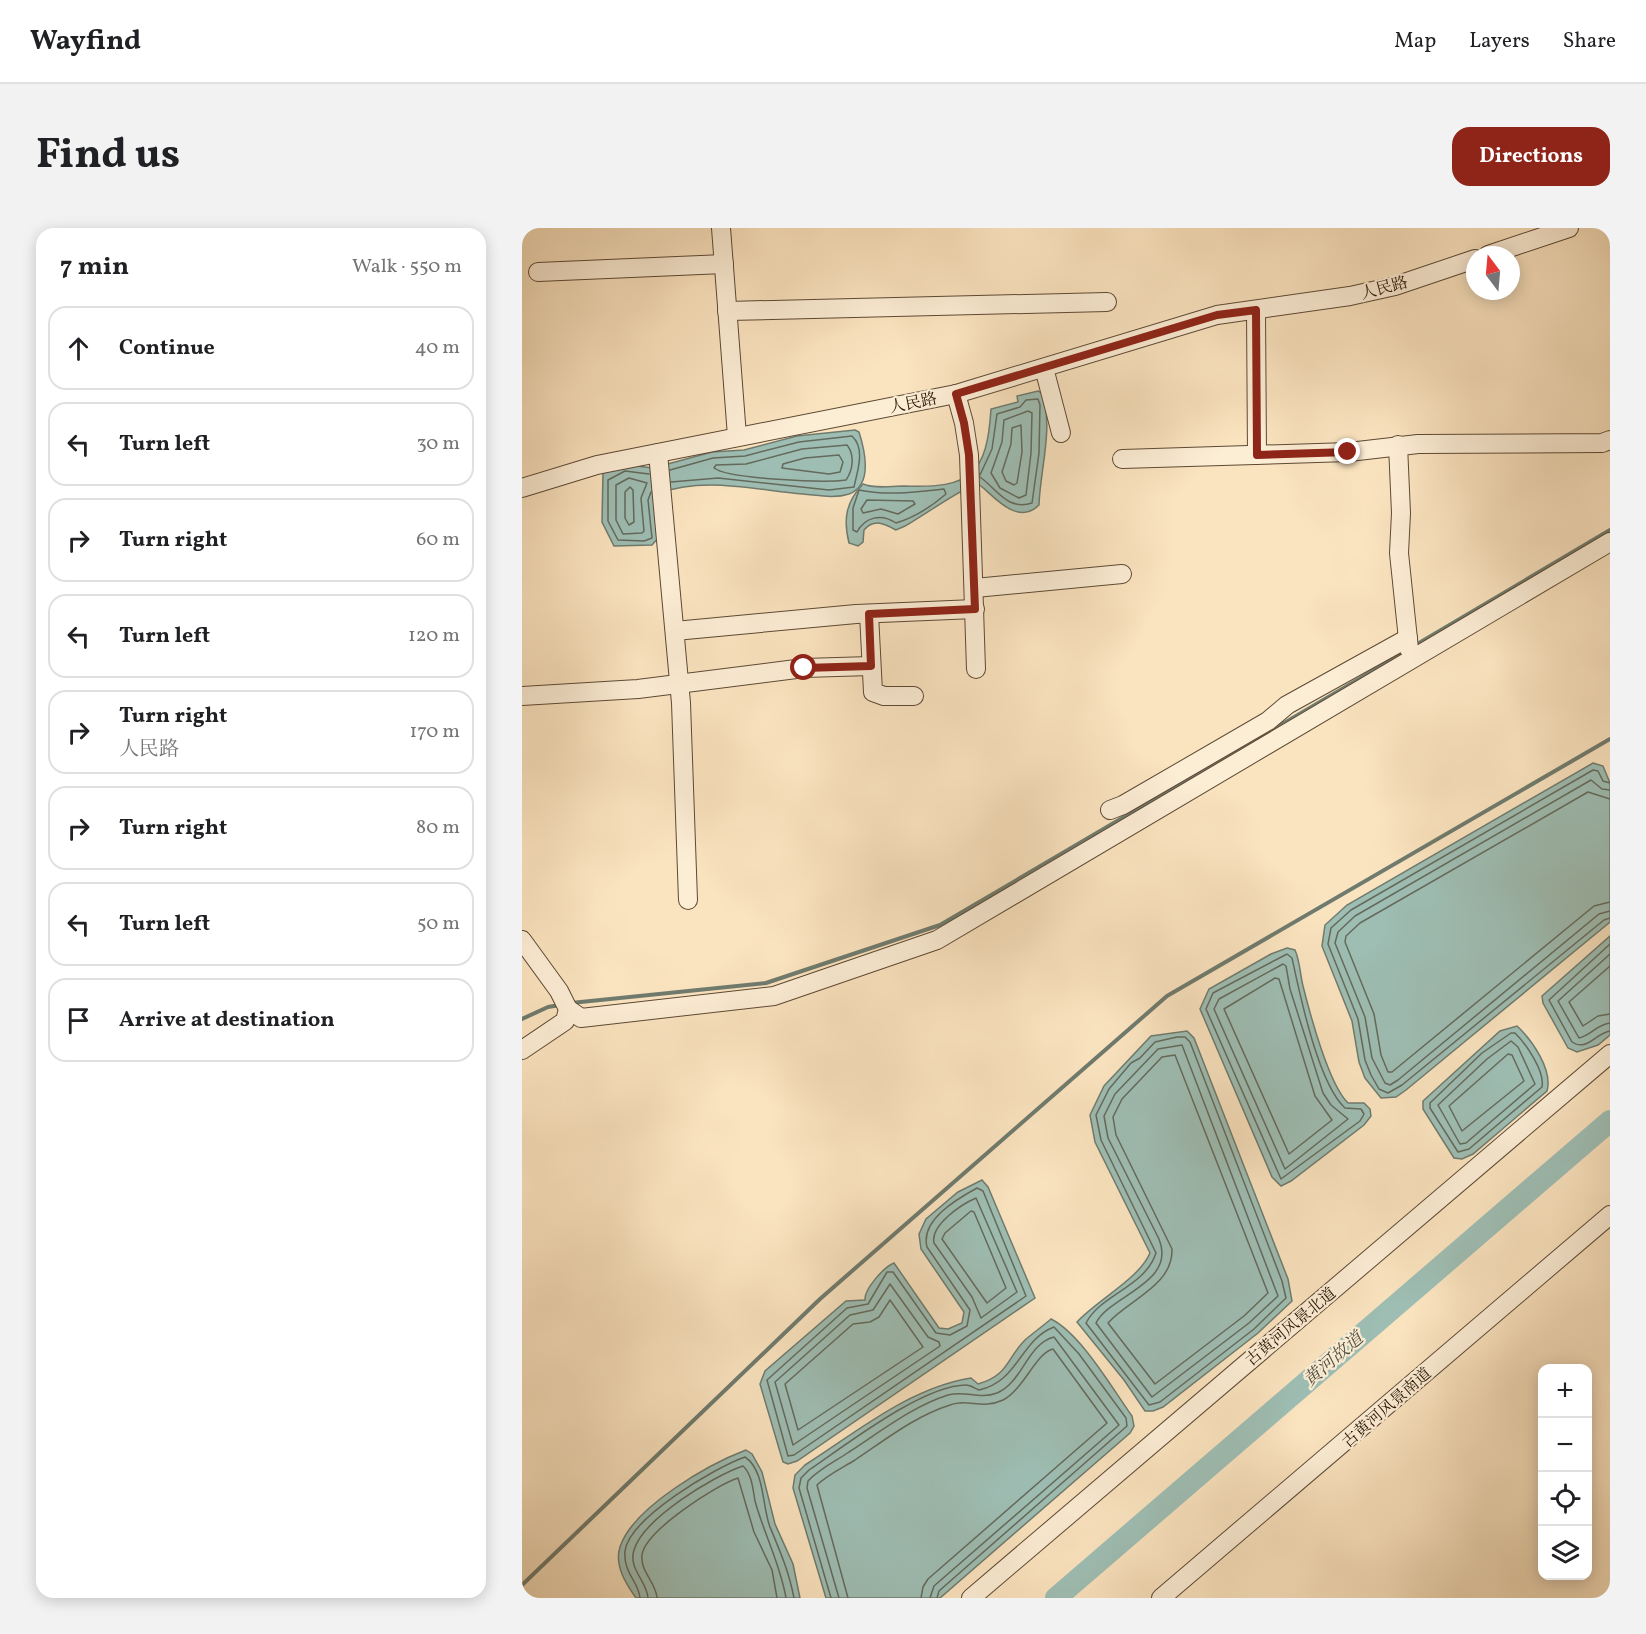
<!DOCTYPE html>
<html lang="en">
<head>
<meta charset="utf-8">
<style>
  body { margin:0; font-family:Vollkorn,"Noto Serif SC",serif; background:#f2f2f2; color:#202124 }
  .controls { position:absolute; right:18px; bottom:18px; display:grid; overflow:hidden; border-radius:12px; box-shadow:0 3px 15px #0003 }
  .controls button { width:54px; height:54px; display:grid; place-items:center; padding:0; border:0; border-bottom:2px solid #e0e0e0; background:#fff; color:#202124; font:30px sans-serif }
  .compass { position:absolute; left:944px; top:18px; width:54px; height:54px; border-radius:50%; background:#fff; box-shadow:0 3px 15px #0003; rotate:344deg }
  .stop { position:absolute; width:18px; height:18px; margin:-14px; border:4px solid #8f2418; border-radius:50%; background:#fff }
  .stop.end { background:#8f2418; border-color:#fff; box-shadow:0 2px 6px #0008 }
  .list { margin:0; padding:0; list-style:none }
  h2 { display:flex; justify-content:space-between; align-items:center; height:78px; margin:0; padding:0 24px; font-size:26px }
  h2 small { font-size:20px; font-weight:400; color:#757577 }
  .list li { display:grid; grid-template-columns:39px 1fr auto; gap:18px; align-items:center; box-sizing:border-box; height:84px; margin:0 12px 12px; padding:0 12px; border:2px solid #e0e0e0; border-radius:18px }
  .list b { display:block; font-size:22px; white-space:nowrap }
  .list p { margin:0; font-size:20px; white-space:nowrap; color:#757577 }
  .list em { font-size:20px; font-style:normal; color:#757577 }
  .icon { flex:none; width:33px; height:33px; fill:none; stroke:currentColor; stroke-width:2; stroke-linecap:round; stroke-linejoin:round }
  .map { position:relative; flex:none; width:1088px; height:1370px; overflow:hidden; border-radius:18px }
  header { display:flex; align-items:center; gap:36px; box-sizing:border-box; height:84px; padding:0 30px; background:#fff; border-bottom:2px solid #e0e0e0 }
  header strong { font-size:28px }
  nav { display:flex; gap:33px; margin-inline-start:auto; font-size:21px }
  .intro { display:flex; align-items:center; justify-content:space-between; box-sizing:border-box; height:144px; padding:0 36px }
  h1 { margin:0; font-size:42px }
  .button { padding:15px 27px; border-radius:18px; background:#8f2418; color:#fff; font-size:21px; font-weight:700 }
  main { display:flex; gap:36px; padding:0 36px }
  aside { flex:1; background:#fff; border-radius:18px; box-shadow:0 3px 15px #0003 }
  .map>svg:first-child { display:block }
</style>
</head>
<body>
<header>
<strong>Wayfind</strong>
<nav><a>Map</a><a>Layers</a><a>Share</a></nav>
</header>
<div class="intro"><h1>Find us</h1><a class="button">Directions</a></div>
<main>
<aside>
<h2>7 min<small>Walk · 550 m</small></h2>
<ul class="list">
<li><svg class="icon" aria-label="ahead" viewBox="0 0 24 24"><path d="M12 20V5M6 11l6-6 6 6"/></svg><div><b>Continue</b></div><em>40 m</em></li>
<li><svg class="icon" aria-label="left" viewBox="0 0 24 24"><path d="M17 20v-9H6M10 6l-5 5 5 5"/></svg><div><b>Turn left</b></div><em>30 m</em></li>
<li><svg class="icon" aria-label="right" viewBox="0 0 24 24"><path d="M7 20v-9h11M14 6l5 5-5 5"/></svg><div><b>Turn right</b></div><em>60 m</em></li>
<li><svg class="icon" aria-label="left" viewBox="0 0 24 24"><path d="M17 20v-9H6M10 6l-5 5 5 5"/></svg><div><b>Turn left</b></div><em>120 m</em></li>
<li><svg class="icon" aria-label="right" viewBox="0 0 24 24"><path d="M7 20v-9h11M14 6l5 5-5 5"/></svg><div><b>Turn right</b><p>人民路</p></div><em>170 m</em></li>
<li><svg class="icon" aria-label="right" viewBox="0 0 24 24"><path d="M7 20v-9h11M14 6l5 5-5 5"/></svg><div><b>Turn right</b></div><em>80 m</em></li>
<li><svg class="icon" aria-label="left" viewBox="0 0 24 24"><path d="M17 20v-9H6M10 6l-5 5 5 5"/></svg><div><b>Turn left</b></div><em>50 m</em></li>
<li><svg class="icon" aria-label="arrive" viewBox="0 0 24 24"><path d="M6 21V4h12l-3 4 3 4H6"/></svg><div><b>Arrive at destination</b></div></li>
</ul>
</aside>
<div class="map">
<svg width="1088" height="1370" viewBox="0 0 1088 1370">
  <rect width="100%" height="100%" fill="#fae3bf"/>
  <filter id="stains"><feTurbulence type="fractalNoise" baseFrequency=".00333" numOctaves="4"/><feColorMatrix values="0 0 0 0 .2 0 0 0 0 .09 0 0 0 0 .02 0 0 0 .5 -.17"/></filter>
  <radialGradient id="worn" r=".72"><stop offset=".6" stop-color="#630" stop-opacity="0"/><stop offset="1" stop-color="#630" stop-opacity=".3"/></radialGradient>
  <g fill="#9ebeb4" stroke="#6f7b6e" stroke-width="1.5">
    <path d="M516,163L520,165C532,199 518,242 517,277C492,302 463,256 455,256C443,258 398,290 383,298L374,302C363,296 352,290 342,302L341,314L336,318L327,315C321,291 324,274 341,256C353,261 369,258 382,258C449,261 465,246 469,181L496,174L495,168Z"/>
    <path d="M333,202L337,204C343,223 351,257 327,266C312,271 295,267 281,266C232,262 182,248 135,266L137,309L130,317L92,318L80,294L81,245L107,237L131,240L190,224L222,222L275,208Z"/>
    <polygon points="1071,535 1081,538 1088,555 1088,694 884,862 874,869 859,870 843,850 837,834 830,793 800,718 803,697 825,677"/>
    <polygon points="1088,708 1088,807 1076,817 1055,824 1046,820 1021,775 1020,768"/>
    <path d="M765,720L773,722C778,733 778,746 781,758C788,786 807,857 826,875H842L848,881L849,888L842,897L769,953L759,958L750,949L678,781L687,761L749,726Z"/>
    <path d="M995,798C1010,812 1031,842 1025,863L951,926L940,931L932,930L901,881V873L978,803Z"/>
    <path d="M665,803L672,810L766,1051L770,1073L736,1105L641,1179L631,1183H623L602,1152L555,1094C575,1072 617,1051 628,1025L573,914L568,887L582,858L629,808Z"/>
    <path d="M460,952L466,959L513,1070L275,1233L266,1236L261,1234L238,1156L243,1143L324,1073L343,1072C342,1061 362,1039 372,1035L417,1100L426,1101L440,1095L442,1084L399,1021L397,1006L404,991L436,964Z"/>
    <path d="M529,1091C559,1106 590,1160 610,1188L612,1198L608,1205L418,1370H304L271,1260L273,1247L283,1237C335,1204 387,1160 449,1150L456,1156C487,1147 484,1131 503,1112C511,1105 521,1098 529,1091Z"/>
    <path d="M224,1222L230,1226L240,1244L253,1296L271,1336L278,1370H114C104,1356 92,1337 98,1319C111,1279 187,1236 224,1222Z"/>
  </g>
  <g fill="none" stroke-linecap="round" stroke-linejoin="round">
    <g stroke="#646a5c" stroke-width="1.5">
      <polygon points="506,183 510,185 509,225 504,267 497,270 478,260 469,245 480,214 482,192"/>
      <polygon points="499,197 500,224 495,255 492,257 484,253 480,244 489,216 490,200"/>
      <path d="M325,217C333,227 331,242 324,252C303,255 206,251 192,240L194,237L224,236L280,221Z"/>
      <polygon points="317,227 321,234 318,244 307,246 260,240 261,236 283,230"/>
      <path d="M148,242L191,230L223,228L277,214L330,208C344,221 335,244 332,259L307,262L196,250L149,254"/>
      <polyline points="127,246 103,243 86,252 86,293 96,312 122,313 130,310 126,272 129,264"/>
      <path d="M458,247L470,221L475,186L498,179L504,172L516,171L518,177L517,225L510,275C485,283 475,261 458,249"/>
      <polygon points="107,250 125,255 119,270 122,303 120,305 101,306 94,292 94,257"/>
      <polygon points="108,259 111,262 112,294 107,297 103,290 103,264"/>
      <path d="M422,261L424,266C410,278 391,290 374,295C359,285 343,289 335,304L331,302V280L337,262C364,268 394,264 422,261Z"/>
      <polygon points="345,272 391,273 393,276 376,286 359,281 341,285 339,281"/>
      <polyline points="1088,555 1081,553 1076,543 1071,542 829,682 809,700 806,716 836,791 843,832 849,847 857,861 866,865 880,857 1082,692 1088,690"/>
      <polyline points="1088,562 1080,561 1069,552 833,688 816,704 813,715 843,789 850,830 863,855 868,857 876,852 1077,686 1088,683"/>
      <polyline points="1088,571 1066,564 838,695 824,708 823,714 852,786 859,827 866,844 870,844 1072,678 1088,674"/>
      <path d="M1088,716L1027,772L1050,814C1065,824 1074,805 1088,803"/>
      <path d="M765,726L770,730C778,767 796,855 823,880L839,881L842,886L838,893L759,951L684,781L691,765Z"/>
      <path d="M1088,726L1036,773L1057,810C1069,807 1076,796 1088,795"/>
      <polygon points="761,736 764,738 768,761 801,865 809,877 826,891 763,941 692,781 697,771"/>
      <polyline points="1088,738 1047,774 1061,798 1076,788 1088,786"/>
      <polygon points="753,750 757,751 793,868 810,892 767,926 702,781"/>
      <path d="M989,805H993C1004,816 1023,843 1020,859L947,921L936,924L908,880V875L960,825Z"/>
      <path d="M655,809H663L668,814L760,1053L764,1070L732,1101L638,1174L627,1177L564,1095C579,1066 623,1059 634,1025L579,912L574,887L587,861L609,835L618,830L633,814Z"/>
      <polygon points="989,813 996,819 1013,856 944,915 938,916 916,877 965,831"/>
      <path d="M660,817L756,1068L727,1095L630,1169L574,1095C588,1067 655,1055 637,1011L586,910L582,888L593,866L636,821Z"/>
      <polygon points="986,826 990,827 1002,853 940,903 927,878"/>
      <path d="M653,827L746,1065L722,1088L633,1156L586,1095C606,1072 651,1058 650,1021L594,907L591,889L600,871L640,829Z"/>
      <path d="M455,960L461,963L504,1068L272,1227L266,1228L245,1152L325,1080L346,1076L365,1044H371L414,1105L428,1107L445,1098L448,1082L405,1019C398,992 435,971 455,960Z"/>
      <path d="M454,970L495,1064L459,1090L450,1069L412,1015C408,997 440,976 454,970Z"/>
      <polygon points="449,983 452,984 484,1060 465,1075 420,1011 423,1005"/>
      <polygon points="368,1056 406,1109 417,1114 418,1118 271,1217 253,1154 328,1087 351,1082"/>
      <polygon points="368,1072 401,1119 276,1202 263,1156 331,1096 348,1094 357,1089"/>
      <path d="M118,1370C117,1354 101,1345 103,1323C107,1290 194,1239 223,1229C243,1242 240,1279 248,1299C258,1323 267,1344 272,1370"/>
      <path d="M126,1370C125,1353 106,1341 112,1322C121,1291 191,1248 221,1238C230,1246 231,1262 233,1273C242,1306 258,1335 264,1370"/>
      <path d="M135,1370C134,1354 118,1344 120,1327C123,1303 194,1257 216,1250L232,1304L250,1342L255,1370"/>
      <path d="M309,1370L277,1260L279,1250L287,1242C324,1217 401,1157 444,1157C449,1157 452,1160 457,1162C497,1153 498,1112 532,1099L557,1126L604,1190L605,1198L417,1363L415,1370"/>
      <path d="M317,1370L285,1260L286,1253C297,1241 314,1233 327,1224C358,1204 391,1178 426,1167C444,1162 457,1172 475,1165C501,1154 505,1116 532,1109L597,1197L412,1358L408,1370"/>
      <path d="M326,1370L295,1257C305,1247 320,1240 333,1232C363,1212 393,1188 428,1177C446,1170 460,1182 481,1172C502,1161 514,1125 531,1121L585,1195L406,1351L401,1359L399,1370"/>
    </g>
    <g stroke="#6f7b6e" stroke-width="4">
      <polyline points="892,418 1088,302"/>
      <polyline points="49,775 244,755 418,697 883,424"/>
      <polyline points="0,791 26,779 38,777"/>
      <polyline points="0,1357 298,1071 645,768 1088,511"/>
    </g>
    <polyline stroke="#9ebeb4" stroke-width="22" points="534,1370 1088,893"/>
    <defs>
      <g id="minor">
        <polyline points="199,0 215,208"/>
        <polyline points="966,27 1047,0"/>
        <polyline points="16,44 202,36"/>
        <polyline points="734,82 735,227"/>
        <polyline points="205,83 585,74"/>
        <polyline points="522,140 539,205"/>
        <polyline points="434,166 442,195 447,227 454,441"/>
        <polyline points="876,217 879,285 877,325 887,421"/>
        <polyline points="136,225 159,475 166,672"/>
        <polyline points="600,231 827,224 896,216 1080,215 1088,212"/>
        <polyline points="0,260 75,237 434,166 695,87 828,68 873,58 953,31"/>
        <polyline points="453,360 600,346"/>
        <polyline points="347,386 351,464 362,468 392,468"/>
        <polyline points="153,403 334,386 453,381"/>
        <polyline points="0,468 116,461 282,440 349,438"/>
        <polyline points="588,582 601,577 746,493 765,477 886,410"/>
        <polyline points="0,712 37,763 46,781 43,793 0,822"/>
        <polyline points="46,781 59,790 252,768 415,712 1088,314"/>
        <polyline points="449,1370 1088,826"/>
        <polyline points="639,1370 1088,987"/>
      </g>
    </defs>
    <use href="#minor" stroke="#5d4934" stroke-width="20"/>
    <use href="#minor" stroke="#fcedd5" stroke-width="18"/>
  </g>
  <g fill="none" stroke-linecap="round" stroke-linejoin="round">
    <polyline stroke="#8f2418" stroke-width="8" points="282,440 349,438 347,386 453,381 447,227 442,195 434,166 695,87 734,82 735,227 826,224"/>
  </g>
  <g text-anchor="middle" stroke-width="4.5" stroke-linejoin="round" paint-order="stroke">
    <g font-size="16" fill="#291605" stroke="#fcedd5">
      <text transform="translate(862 59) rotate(-15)" y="6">人民路</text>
      <text transform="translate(391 174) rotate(-11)" y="6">人民路</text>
      <text transform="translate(768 1098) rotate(-40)" y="6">古黄河风景北道</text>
      <text transform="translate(864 1179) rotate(-41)" y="6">古黄河风景南道</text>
    </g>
    <g font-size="18" font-style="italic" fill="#525142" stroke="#fcedd5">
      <text transform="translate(811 1131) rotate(-41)" y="6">黄河故道</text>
    </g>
  </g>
  <rect width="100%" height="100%" filter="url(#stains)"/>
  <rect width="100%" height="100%" fill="url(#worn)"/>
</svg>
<div class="controls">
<button>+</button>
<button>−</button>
<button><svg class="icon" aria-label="locate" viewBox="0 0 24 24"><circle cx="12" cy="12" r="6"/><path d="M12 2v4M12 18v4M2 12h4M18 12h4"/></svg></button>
<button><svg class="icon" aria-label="layers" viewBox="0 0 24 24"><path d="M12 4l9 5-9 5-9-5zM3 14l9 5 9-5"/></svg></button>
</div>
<svg class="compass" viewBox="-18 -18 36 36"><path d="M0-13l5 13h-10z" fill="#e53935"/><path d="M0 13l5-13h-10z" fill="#757577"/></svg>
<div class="stop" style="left:282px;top:440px"></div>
<div class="stop end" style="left:826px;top:224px"></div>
</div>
</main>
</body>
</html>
